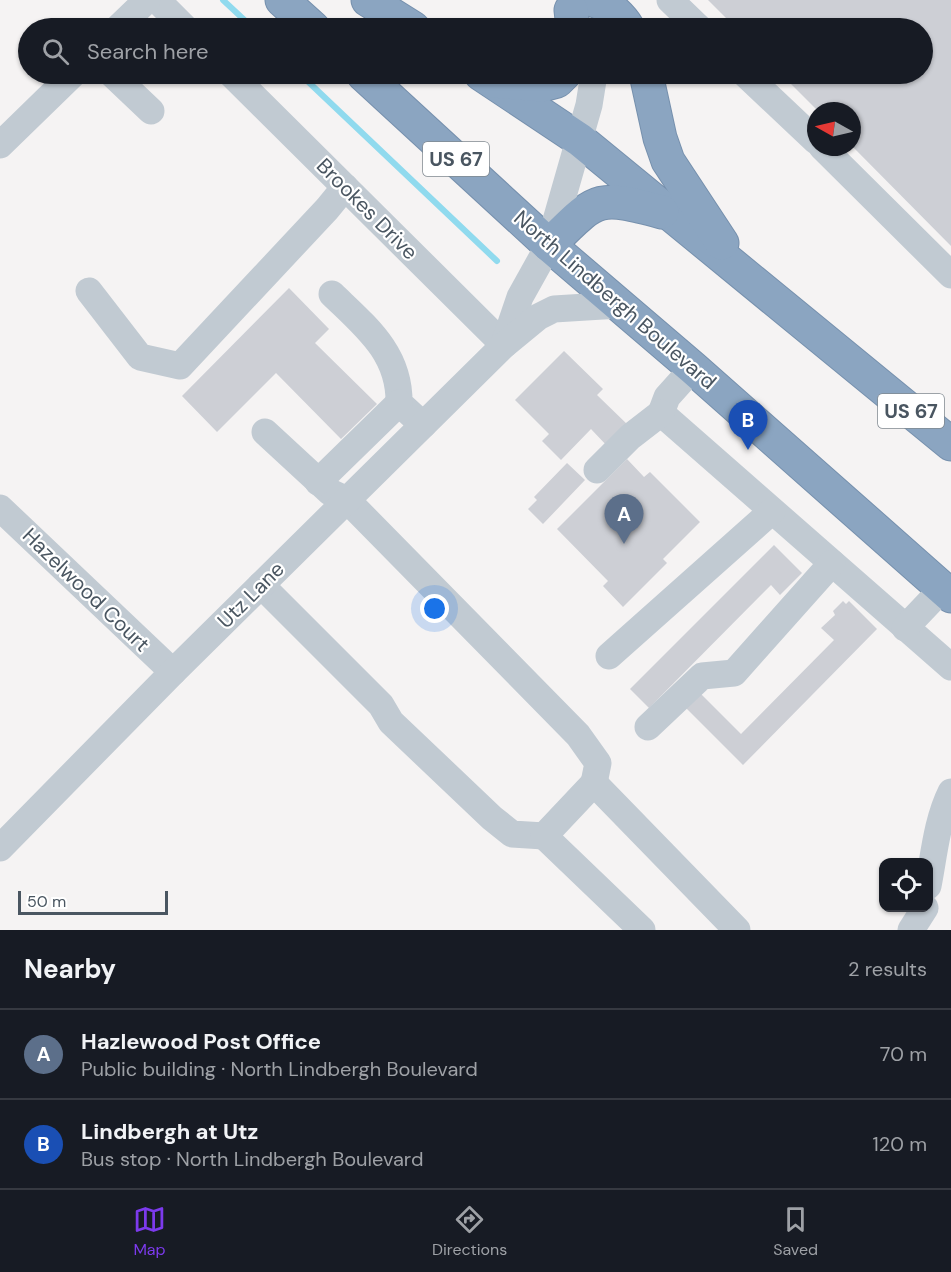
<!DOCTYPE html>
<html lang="en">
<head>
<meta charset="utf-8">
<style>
  body { margin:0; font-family:"DM Sans",sans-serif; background:#242831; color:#f1f3f6 }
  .controls { position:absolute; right:18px; bottom:18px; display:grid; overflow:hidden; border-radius:12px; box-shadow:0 2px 4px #0004 }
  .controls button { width:54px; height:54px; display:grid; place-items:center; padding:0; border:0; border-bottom:2px solid #363941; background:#171b24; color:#f1f3f6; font:30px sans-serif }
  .compass { position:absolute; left:807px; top:102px; width:54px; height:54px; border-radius:50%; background:#171b24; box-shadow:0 2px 4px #0004; rotate:278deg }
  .scale { position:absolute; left:18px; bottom:15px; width:150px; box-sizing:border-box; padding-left:6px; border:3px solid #4a5661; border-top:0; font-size:16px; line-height:21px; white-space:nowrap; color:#4a5661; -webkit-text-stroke:4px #fff; paint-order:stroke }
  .you { position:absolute; left:435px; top:609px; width:21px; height:21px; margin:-15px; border:4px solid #fff; border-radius:50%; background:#1a73e8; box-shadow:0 0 0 9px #1a73e833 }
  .badge { display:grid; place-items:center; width:39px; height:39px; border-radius:50%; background:#7c3aed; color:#fff; font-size:20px; font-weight:700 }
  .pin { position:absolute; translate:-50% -50px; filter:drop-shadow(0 2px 3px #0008) }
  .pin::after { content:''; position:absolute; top:32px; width:21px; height:18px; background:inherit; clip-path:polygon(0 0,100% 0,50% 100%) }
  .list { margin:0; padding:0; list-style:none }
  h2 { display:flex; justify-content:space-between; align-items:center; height:78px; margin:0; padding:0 24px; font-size:26px }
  h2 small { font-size:20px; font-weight:400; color:#9ea1a6 }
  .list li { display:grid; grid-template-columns:39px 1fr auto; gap:18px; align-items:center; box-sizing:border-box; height:90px; padding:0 24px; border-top:2px solid #363941 }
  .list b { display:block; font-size:22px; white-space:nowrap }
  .list p { margin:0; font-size:20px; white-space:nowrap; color:#9ea1a6 }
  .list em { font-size:20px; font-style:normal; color:#9ea1a6 }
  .icon { flex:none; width:33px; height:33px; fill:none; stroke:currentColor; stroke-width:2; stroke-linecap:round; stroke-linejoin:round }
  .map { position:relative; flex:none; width:951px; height:930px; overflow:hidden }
  .search { position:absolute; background:#171b24; box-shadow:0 2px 4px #0004; left:18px; right:18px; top:18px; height:66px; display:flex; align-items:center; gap:15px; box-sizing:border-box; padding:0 21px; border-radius:33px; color:#9ea1a6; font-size:22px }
  .sheet { height:258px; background:#171b24 }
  nav { display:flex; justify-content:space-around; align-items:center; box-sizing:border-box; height:84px; border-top:2px solid #363941; background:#171b24; font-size:16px; color:#9ea1a6 }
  nav a { display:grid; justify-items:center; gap:3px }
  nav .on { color:#7c3aed }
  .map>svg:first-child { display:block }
</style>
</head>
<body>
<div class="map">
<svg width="951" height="930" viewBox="0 0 951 930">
  <rect width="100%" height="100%" fill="#f5f3f3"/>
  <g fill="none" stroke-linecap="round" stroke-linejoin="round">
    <g stroke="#90daee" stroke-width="6">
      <polyline points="223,0 253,28"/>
      <polyline points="300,74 497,261"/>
    </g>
  </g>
  <g fill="#cdcfd5">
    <polygon points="708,0 951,0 951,246 852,146 852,111 818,111 781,74 922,74 922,28 736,28"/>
    <polygon points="289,288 329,329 315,343 377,404 341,439 276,373 217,432 182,396"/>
    <polygon points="564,351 603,389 597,395 630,427 609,448 591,429 561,460 542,441 549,434 515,400"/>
    <polygon points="627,459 644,477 650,472 700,522 663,559 667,563 623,607 603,586 608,581 557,529"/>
    <polygon points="567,463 585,480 543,524 528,509 537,500 534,497"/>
    <polygon points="774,545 802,573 780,595 771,585 649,708 630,689"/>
    <polygon points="843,601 846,604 849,601 877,629 743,765 684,706 699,692 741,734 834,640 821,628 835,615 833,611"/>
  </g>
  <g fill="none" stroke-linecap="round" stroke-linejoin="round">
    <defs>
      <g id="highway">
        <polyline points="282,0 313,28"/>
        <polyline points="368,0 413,28"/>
        <path d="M593,0C608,4 621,16 628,28"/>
        <polyline points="571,10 573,28"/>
        <polyline points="363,74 549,245 693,368 951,596"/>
        <polyline points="481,74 580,140 951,444"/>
        <polyline points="646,74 660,138 668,161 722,243"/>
        <polyline points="494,81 542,85 557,81 564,74"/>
        <path d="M549,245C597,198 595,194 662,212"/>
      </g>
    </defs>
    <use href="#highway" stroke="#7690ad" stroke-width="35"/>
    <g stroke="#c1cad2" stroke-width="27">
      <polyline points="157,0 185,28"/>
      <polyline points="670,0 699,28"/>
      <polyline points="118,28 147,0"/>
      <polyline points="112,74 151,111"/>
      <polyline points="231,74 504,345"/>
      <polyline points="745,74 816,141"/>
      <polyline points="0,145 73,74"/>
      <polyline points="822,147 951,275"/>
      <polyline points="89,291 140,357 180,366 327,209 345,187"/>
      <path d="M332,294C365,326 400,353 399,403L423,425"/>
      <polyline points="504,344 520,297 549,245 589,105 594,74"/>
      <polyline points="693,368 667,397 661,413 951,667"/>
      <polyline points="265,432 330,492 347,500 578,735 598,763 594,783"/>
      <polyline points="597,470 630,437 661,413"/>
      <polyline points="318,482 399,403"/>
      <polyline points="0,508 173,672"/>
      <polyline points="261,585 381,705 391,722 492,818 512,834 544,836"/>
      <polyline points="905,628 943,588"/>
      <polyline points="609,656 772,511"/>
      <polyline points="648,727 702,676 734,673 832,563"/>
      <polyline points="0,848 173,672 504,345 538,317 554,309 619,305"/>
      <path d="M928,886C934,855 937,820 951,792"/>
      <polyline points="642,930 544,836 594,783 737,930"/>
      <polyline points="911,930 925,908"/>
    </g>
    <use href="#highway" stroke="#8ba5c1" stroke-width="33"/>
  </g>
  <g text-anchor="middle" stroke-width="4.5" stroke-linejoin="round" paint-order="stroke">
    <g fill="#fff" stroke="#808990" stroke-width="1.5">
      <rect x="423" y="142" width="66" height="34" rx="4.5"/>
      <rect x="878" y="394" width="66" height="34" rx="4.5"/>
    </g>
    <g font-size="20" font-weight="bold" fill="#4a5661">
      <text x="456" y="166">US 67</text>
      <text x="911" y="418">US 67</text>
    </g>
    <g font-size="21" fill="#4a5661" stroke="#fff">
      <text transform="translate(367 209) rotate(45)" y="7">Brookes Drive</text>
      <text transform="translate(615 300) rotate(41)" y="7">North Lindbergh Boulevard</text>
      <text transform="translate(86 590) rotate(44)" y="7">Hazelwood Court</text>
      <text transform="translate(251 595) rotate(-45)" y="7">Utz Lane</text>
    </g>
  </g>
</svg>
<div class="controls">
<button><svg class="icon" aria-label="locate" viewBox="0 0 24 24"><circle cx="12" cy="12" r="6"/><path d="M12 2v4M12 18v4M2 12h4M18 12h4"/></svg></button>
</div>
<svg class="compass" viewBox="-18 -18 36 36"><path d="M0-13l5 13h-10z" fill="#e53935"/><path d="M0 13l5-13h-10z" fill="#9ea1a6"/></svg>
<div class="scale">50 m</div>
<div class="you"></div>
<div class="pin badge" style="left:624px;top:544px;background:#5c6f8a">A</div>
<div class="pin badge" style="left:748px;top:450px;background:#1a4fb4">B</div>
<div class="search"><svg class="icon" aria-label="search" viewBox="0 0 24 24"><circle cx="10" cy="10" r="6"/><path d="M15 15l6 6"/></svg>Search here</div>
</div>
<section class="sheet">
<h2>Nearby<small>2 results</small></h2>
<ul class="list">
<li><span class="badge" style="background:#5c6f8a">A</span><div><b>Hazlewood Post Office</b><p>Public building · North Lindbergh Boulevard</p></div><em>70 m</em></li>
<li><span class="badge" style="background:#1a4fb4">B</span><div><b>Lindbergh at Utz</b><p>Bus stop · North Lindbergh Boulevard</p></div><em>120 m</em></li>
</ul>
</section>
<nav>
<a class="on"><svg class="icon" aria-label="map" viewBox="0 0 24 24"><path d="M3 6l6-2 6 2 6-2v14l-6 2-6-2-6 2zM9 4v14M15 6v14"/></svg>Map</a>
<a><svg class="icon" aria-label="directions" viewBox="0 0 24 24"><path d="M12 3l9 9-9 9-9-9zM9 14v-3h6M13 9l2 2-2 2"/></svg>Directions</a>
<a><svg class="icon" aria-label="saved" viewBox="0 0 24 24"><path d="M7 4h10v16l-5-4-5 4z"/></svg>Saved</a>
</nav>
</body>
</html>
